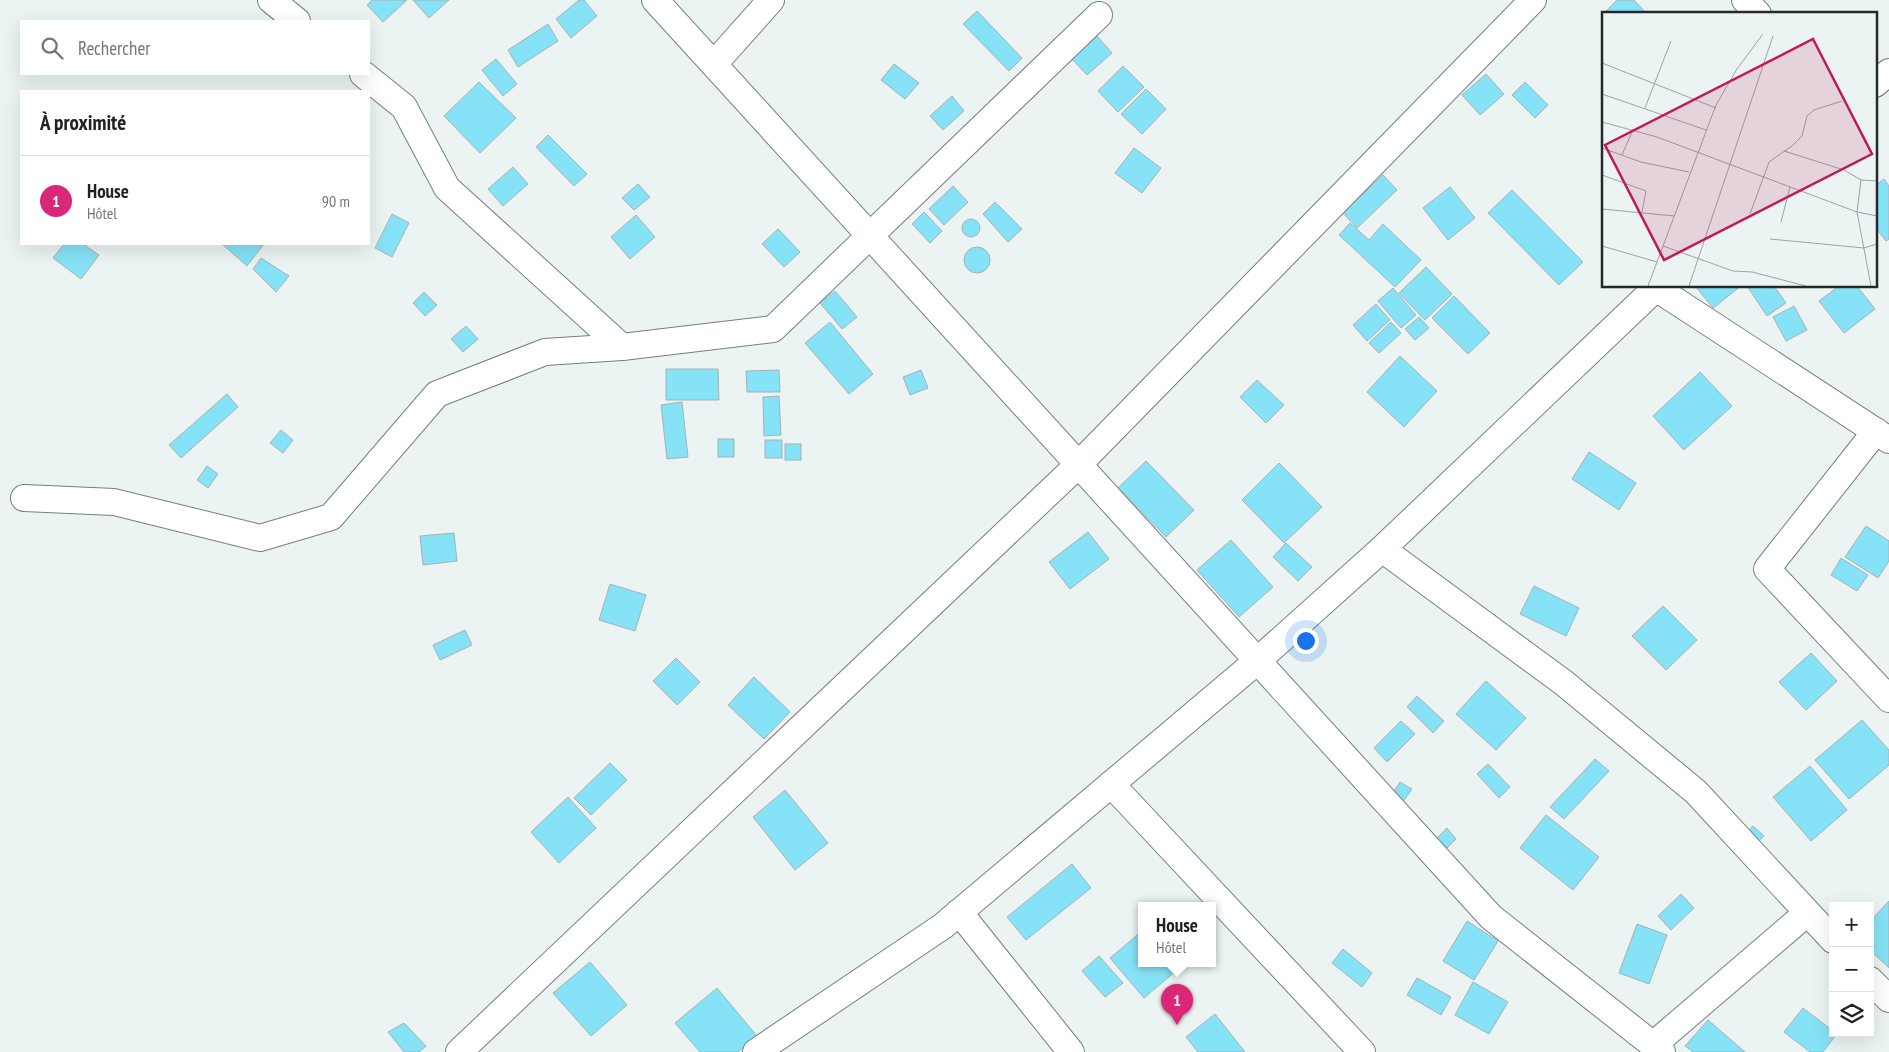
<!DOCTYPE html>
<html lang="fr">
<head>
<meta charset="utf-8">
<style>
  body { margin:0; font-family:"PT Sans Narrow",sans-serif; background:#f2f2f2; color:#202124 }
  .controls { position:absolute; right:15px; bottom:15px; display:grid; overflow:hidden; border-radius:0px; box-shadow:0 5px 20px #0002 }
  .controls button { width:45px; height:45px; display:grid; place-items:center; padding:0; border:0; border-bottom:1px solid #e0e0e0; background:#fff; color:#202124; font:25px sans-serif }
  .you { position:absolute; left:1305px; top:640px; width:18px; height:18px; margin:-12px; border:4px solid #fff; border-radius:50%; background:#1a73e8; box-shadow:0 0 0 8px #1a73e833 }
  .badge { display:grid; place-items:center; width:32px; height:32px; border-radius:50%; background:#db2777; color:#fff; font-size:16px; font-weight:700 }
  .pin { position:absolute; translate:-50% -41px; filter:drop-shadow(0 1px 2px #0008) }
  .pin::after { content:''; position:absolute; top:26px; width:18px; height:15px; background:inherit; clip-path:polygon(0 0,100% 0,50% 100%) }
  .popup { position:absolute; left:1138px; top:902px; width:78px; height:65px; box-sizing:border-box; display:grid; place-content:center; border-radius:0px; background:#fff; filter:drop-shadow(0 1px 4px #0005); font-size:16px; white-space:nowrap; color:#757577 }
  .popup b { font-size:19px; color:#202124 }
  .popup::after { content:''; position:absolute; left:50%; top:100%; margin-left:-10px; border:10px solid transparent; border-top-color:#fff }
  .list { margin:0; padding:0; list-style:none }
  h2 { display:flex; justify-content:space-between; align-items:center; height:65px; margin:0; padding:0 20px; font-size:21px }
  h2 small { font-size:16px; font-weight:400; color:#757577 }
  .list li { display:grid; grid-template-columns:32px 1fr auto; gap:15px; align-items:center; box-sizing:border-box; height:90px; padding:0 20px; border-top:1px solid #e0e0e0 }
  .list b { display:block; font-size:19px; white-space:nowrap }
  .list p { margin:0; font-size:16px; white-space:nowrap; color:#757577 }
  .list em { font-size:16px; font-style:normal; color:#757577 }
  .icon { flex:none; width:28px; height:28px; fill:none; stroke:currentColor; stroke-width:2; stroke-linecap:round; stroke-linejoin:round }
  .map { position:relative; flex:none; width:1889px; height:1052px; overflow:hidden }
  .search { position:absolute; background:#fff; box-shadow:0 5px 20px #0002; left:20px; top:20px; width:350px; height:55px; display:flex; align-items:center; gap:12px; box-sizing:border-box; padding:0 18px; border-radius:0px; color:#757577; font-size:19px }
  .panel { position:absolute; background:#fff; box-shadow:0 5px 20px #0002; left:20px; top:90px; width:350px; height:155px; border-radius:0px }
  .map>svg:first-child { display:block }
</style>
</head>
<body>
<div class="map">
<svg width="1889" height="1052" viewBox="0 0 1889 1052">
  <rect width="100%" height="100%" fill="#ebf4f3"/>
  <g fill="#86e2f6" stroke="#a9b1b3">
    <polygon points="372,0 407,0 383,22 367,5"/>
    <polygon points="413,0 449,0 429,18"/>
    <polygon points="579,0 584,0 597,16 571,38 556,19"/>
    <polygon points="1617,0 1634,0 1647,14 1603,14"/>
    <polygon points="977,11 1022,58 1009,71 963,24"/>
    <polygon points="548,24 558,41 518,67 508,50"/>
    <polygon points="1097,36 1112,53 1087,75 1072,59"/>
    <polygon points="496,59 517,84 503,96 482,70"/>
    <polygon points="894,64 919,83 905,99 881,80"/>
    <polygon points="1123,66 1144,87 1118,112 1098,91"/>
    <polygon points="1486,74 1504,94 1480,115 1462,95"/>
    <polygon points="479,82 516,118 480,153 444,116"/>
    <polygon points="1525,82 1548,105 1535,118 1512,95"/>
    <polygon points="1146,89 1166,109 1142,134 1121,114"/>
    <polygon points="952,96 964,111 943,130 930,116"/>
    <polygon points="548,135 587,174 574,186 536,147"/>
    <polygon points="1134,148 1161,168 1142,193 1115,173"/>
    <polygon points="513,167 528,184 503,206 488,189"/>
    <polygon points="1383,175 1397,190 1357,228 1343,213"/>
    <polygon points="1884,179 1889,186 1889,239 1886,241 1875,227 1875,186"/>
    <polygon points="638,184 650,197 634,210 622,198"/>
    <polygon points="953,186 968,202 944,225 929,209"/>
    <polygon points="1450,187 1475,218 1448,240 1423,208"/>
    <polygon points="1512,190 1583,262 1559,285 1488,213"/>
    <polygon points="995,202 1022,229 1008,242 983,214"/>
    <polygon points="924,212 942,231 930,243 912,224"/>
    <polygon points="392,214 409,223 392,257 375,248"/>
    <polygon points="636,215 655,237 630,259 611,237"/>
    <circle cx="971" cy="228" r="9"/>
    <polygon points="1350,223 1369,240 1383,224 1421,260 1395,287 1339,235"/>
    <polygon points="778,229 800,252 784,267 762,244"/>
    <polygon points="64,244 83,244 99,255 81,279 53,258"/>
    <polygon points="222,244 264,244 247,266"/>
    <circle cx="977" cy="260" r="13"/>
    <polygon points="261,258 289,276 276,292 253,269"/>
    <polygon points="1426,267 1452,294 1425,320 1399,293"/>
    <polygon points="1695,286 1741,286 1713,308"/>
    <polygon points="1747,286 1774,286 1786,303 1767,316"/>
    <polygon points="1839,286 1857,286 1875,309 1844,333 1819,301"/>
    <polygon points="1393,288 1416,315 1401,328 1378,301"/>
    <polygon points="835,291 857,317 842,329 820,303"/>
    <polygon points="424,292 437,305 425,316 413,303"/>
    <polygon points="1454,296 1490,333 1468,354 1432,318"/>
    <polygon points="1376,304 1390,320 1367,341 1353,325"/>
    <polygon points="1794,306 1807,330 1786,341 1773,317"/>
    <polygon points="1419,317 1429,328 1415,340 1405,329"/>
    <polygon points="830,322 873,374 849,394 805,343"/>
    <polygon points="1391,322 1401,333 1379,353 1369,343"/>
    <polygon points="466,326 478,339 463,352 451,339"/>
    <polygon points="1400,356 1437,391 1404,427 1367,392"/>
    <polygon points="666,369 718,369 719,400 666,400"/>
    <polygon points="779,370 780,392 747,392 746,371"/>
    <polygon points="921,370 928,388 910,395 903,377"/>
    <polygon points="1700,372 1732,406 1684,450 1653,416"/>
    <polygon points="1257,380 1284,405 1266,423 1240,397"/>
    <polygon points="227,394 238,407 181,458 169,445"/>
    <polygon points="779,396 781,435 764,436 763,397"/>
    <polygon points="682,402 688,457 667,459 661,405"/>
    <polygon points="281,430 293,440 283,453 270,443"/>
    <rect x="718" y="439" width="16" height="18"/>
    <rect x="765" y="440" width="17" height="18"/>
    <rect x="785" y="444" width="16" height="16"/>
    <polygon points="1589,452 1636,483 1619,510 1572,479"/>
    <polygon points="1146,461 1194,510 1166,537 1118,488"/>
    <polygon points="1279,463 1322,507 1284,543 1242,500"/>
    <polygon points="207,466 218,474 208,488 197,480"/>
    <polygon points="1866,526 1889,541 1889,561 1878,578 1845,557"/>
    <polygon points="1088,532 1109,559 1070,589 1049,562"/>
    <polygon points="454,533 457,561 423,565 420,536"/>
    <polygon points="1231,540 1273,587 1239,617 1197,570"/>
    <polygon points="1286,543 1312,567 1298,581 1273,557"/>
    <polygon points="1841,558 1868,575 1857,591 1831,575"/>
    <polygon points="610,584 646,595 635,631 599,620"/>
    <polygon points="1534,586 1579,608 1566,636 1520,614"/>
    <polygon points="1663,606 1697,640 1666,670 1632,636"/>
    <polygon points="465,630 472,645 440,660 433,645"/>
    <polygon points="1811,653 1837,681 1806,710 1779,682"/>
    <polygon points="676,658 700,682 677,705 653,681"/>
    <polygon points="754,677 790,712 764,739 728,705"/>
    <polygon points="1486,681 1526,718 1496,750 1456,714"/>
    <polygon points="1417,696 1444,721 1433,733 1407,707"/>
    <polygon points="1862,720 1889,750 1889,765 1849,799 1815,760"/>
    <polygon points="1401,721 1415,734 1387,762 1374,748"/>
    <polygon points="1595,759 1609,771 1564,819 1550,807"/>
    <polygon points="610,763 627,780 591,815 574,798"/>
    <polygon points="1488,764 1510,787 1499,798 1477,774"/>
    <polygon points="1810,766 1847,810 1811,841 1773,797"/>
    <polygon points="1400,782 1412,789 1402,803 1391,796"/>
    <polygon points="785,790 828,843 795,870 753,817"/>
    <polygon points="568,797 596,828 559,863 531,832"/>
    <polygon points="1546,815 1599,857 1573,890 1520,848"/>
    <polygon points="1753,826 1764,836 1754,846 1744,836"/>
    <polygon points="1447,828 1456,839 1446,849 1436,839"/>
    <polygon points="1072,864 1091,888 1026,940 1007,917"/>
    <polygon points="1681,894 1694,908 1671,930 1658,916"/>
    <polygon points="1889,901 1889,968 1870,950 1870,921"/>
    <polygon points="1467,921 1498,941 1474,980 1443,961"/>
    <polygon points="1637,924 1667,935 1649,984 1619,973"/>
    <polygon points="1142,931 1142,964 1172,964 1177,970 1144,998 1110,958"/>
    <polygon points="1343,949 1372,973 1362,987 1332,963"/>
    <polygon points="1099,956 1123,983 1105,997 1082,971"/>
    <polygon points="590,962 627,1005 591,1036 553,993"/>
    <polygon points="1417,978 1451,997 1441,1015 1407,995"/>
    <polygon points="1473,982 1508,1002 1489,1034 1455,1015"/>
    <polygon points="717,988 757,1036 738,1052 700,1052 675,1023"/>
    <polygon points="1803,1008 1833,1031 1833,1033 1837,1034 1823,1052 1810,1052 1784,1032"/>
    <polygon points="1215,1014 1245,1052 1198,1052 1186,1037"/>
    <polygon points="1708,1020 1745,1052 1693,1052 1685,1046"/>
    <polygon points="404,1023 426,1046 419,1052 404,1052 388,1032"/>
  </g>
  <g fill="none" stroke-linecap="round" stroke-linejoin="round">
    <defs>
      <g id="minor">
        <polyline points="271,0 297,21"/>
        <polyline points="655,0 1491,917 1662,1052"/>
        <polyline points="1745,0 1758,14"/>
        <polyline points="714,64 771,0"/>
        <polyline points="363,74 404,107 447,188 622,347"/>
        <polyline points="1875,84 1889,72"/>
        <polyline points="1656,288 1889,440"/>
        <polyline points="1876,431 1767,569 1889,699"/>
        <polyline points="24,498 114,502 260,538 331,517 437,394 545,352 622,347 773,329 1099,15"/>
        <polyline points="1382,549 1564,683 1696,792 1833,940"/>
        <polyline points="1111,784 1362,1052"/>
        <polyline points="959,912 1071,1052"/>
        <polyline points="1870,980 1889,999"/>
        <polyline points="1653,1045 1807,913"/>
        <polyline points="459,1052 1078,465 1533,0"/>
        <polyline points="756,1052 943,926 1256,662 1382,549 1658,286"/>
      </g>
    </defs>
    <use href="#minor" stroke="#777f7e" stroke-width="28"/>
    <use href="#minor" stroke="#fff" stroke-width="26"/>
  </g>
  <g transform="translate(1602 12)">
    <rect width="275" height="275" fill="#ebf4f3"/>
    <path fill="none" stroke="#9ca3a2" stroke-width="1" d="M0,51L114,96M0,82L104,118M43,96L69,29M0,110L55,125L255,200L275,204M0,136L39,150L87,160M182,139L242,158L259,168L275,169M20,143L30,120M0,163L44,179L40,200M259,168L255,200L269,274M0,197L72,204M148,202L167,150L190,134L200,124L205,104L212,98L240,89M179,210L188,175M168,227L262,236L275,232M0,234L55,250M61,234L131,259L150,260L204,274M46,274L114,93L135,57L161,22M87,274L171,24"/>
    <path fill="#c2185b" fill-opacity="0.15" stroke="#c2185b" stroke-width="2.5" d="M211,27L270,142L62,248L3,133Z"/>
    <rect width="275" height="275" fill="none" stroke="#262929" stroke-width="2.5"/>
  </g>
</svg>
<div class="controls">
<button>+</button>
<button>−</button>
<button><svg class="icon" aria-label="layers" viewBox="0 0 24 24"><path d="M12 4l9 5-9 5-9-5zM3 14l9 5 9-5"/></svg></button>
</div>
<div class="you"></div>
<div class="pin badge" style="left:1177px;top:1025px">1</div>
<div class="popup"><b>House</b>Hôtel</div>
<div class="search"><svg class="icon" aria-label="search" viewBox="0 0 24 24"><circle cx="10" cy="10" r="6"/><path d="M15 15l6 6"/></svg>Rechercher</div>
<section class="panel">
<h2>À proximité<small></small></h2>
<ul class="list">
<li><span class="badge">1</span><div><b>House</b><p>Hôtel</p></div><em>90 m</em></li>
</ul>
</section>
</div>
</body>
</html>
